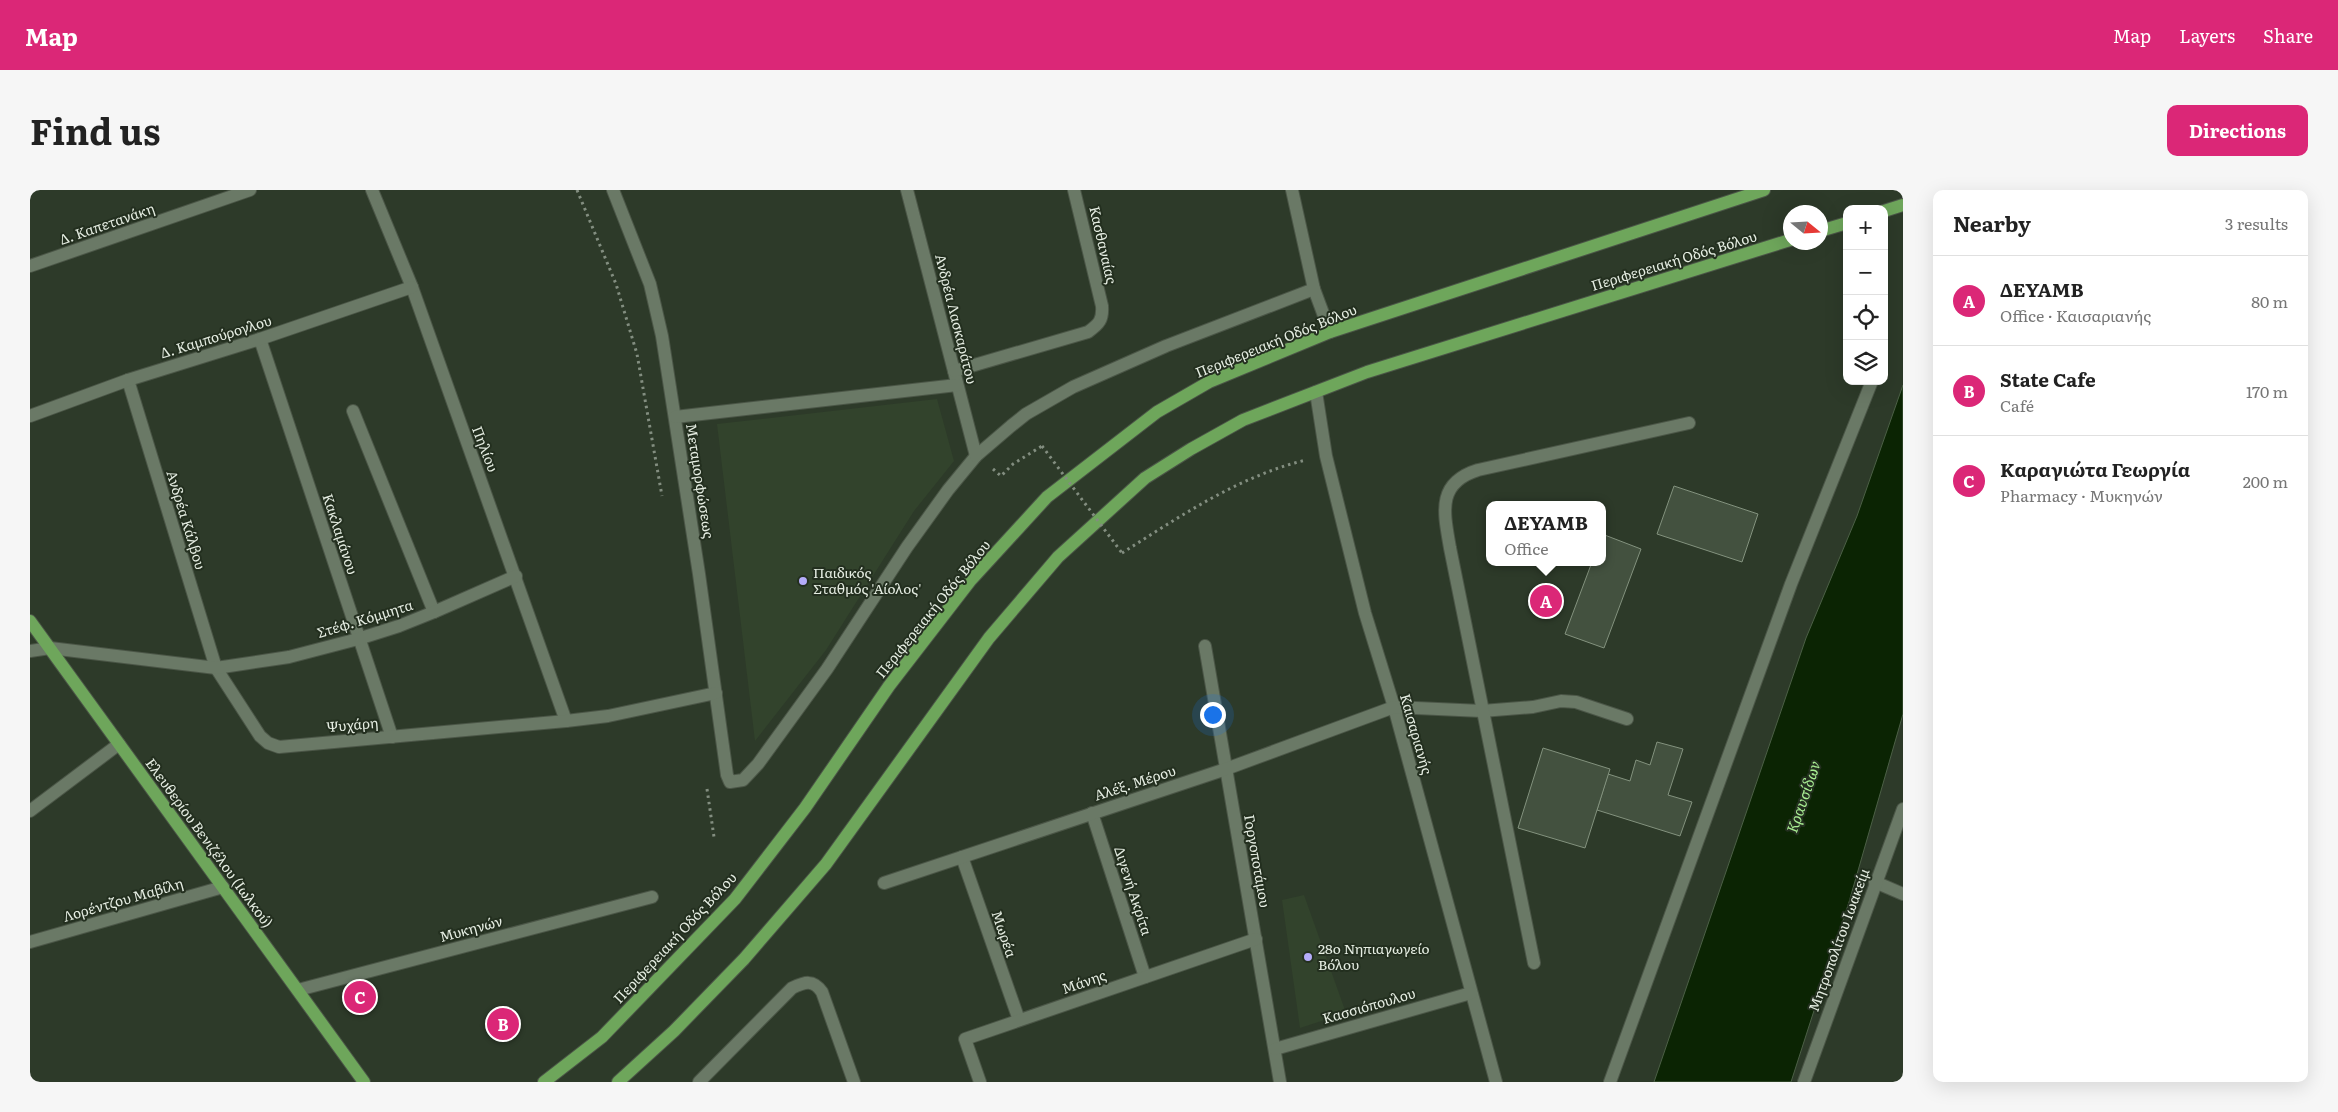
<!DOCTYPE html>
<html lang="en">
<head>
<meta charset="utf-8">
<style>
  body { margin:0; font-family:Literata,serif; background:#f6f6f6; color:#222 }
  .controls { position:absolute; right:15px; top:15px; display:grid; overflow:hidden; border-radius:10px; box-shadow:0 5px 20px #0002 }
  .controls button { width:45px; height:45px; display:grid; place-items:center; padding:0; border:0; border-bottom:1px solid #e0e0e0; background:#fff; color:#222; font:25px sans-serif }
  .compass { position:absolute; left:1753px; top:15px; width:45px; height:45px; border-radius:50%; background:#fff; box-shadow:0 5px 20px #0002; rotate:108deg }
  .you { position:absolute; left:1182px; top:524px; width:18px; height:18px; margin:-12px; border:4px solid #fff; border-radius:50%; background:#1a73e8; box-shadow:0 0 0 8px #1a73e833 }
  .badge { display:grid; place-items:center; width:32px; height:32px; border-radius:50%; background:#db2777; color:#fff; font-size:16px; font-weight:700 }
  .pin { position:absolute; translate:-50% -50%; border:2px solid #fff; box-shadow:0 1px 5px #0006 }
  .popup { position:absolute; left:1456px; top:311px; width:120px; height:65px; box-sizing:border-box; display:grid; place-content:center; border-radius:10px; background:#fff; filter:drop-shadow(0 1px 4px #0005); font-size:16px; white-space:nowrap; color:#767676 }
  .popup b { font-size:19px; color:#222 }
  .popup::after { content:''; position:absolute; left:50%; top:100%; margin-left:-10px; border:10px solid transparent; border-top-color:#fff }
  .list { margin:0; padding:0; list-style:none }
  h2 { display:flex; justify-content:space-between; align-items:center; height:65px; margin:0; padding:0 20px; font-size:21px }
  h2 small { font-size:16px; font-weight:400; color:#767676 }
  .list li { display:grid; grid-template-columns:32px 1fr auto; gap:15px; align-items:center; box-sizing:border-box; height:90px; padding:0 20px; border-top:1px solid #e0e0e0 }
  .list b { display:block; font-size:19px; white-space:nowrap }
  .list p { margin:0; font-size:16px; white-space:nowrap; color:#767676 }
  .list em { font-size:16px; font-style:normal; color:#767676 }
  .icon { flex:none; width:28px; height:28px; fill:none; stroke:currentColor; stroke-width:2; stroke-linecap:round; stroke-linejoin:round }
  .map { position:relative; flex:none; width:1873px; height:892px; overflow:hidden; border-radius:10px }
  header { display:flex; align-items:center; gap:30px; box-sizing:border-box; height:70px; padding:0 25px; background:#db2777; color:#fff }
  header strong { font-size:24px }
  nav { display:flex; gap:28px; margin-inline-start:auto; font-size:18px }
  .intro { display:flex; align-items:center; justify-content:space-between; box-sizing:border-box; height:120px; padding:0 30px }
  h1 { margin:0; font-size:35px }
  .button { padding:12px 22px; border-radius:10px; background:#db2777; color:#fff; font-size:18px; font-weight:700 }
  main { display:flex; gap:30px; padding:0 30px }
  aside { flex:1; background:#fff; border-radius:10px; box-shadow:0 5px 20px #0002 }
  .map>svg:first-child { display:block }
</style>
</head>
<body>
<header>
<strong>Map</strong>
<nav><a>Map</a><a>Layers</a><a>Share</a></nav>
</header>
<div class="intro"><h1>Find us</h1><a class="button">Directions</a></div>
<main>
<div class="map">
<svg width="1873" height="892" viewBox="0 0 1873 892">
  <rect width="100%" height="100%" fill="#2d3a29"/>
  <g fill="#32432c">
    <polygon points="907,209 924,271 884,321 796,460 725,551 687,234"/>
    <polygon points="1274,705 1316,823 1270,838 1252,710"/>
  </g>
  <polygon fill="#0b2403" stroke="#4c6046" points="1873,195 1873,524 1819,712 1761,892 1624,892 1776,448 1827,326"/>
  <g fill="#43513f" stroke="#83927e">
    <polygon points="1644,296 1728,324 1712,372 1627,344"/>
    <polygon points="1572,344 1611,359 1574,458 1535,444 1562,372 1572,372"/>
    <polygon points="1627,552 1653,559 1638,605 1662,612 1650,646 1567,620 1578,584 1600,591 1606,570 1620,575"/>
    <polygon points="1513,558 1580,579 1555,658 1488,638"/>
  </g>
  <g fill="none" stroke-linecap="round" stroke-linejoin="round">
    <defs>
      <g id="minor">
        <polyline points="342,0 382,97 536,531"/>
        <polyline points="583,0 620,94 632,146 669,384 697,585 700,592 713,590 728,574 797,479 877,357 918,300 946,266 981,236 996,224 1043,197 1136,156 1284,99"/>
        <polyline points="877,0 946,266"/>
        <polyline points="1262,0 1284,99 1300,142"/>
        <polyline points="0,76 220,0"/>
        <polyline points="230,149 362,547"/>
        <path d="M924,181L1058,142C1069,134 1073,130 1072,116L1044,0"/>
        <polyline points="98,190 186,478 230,546 238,553 249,557 536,531 578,526 686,503"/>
        <polyline points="1286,202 1296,266 1335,423 1364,517 1466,892"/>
        <polyline points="323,221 404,422"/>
        <polyline points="0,226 98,190 230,149 382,97"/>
        <polyline points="645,227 927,195"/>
        <polyline points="1175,456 1250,892"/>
        <polyline points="0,461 20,458 186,478 259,467 328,449 369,436 404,422 486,386"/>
        <polyline points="0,621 89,554"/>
        <polyline points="1062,623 1115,787"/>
        <polyline points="932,667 989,830"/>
        <polyline points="1845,692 1873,704"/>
        <polyline points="854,693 1196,579 1364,517 1452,521 1503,517 1531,511 1546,512 1597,529"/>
        <polyline points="0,752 193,697"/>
        <path d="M1504,773L1420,358C1414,323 1406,293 1448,280L1659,233"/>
        <polyline points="268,800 622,707"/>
        <polyline points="1245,859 1441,803"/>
        <path d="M669,892L762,798C775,792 783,789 792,802L824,892"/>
        <polyline points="950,892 935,849 1226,749"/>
        <polyline points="1580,892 1761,394 1842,191"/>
        <polyline points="1774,892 1873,619"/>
      </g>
      <g id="major">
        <polyline points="1854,21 1873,15"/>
        <polyline points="1790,41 1817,33"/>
        <polyline points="0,431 334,892"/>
        <polyline points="514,892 572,847 705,709 775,618 859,496 940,391 1017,307 1127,222 1179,192 1300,142 1734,0"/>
        <polyline points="588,892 644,841 714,769 796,674 959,448 1028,367 1115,288 1161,259 1213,230 1337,182 1760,50"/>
      </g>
    </defs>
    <use href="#minor" stroke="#4b5647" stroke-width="14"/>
    <use href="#major" stroke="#4b5647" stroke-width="14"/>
    <g stroke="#838e80" stroke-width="3" stroke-dasharray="2.5 4" stroke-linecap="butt">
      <polyline points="547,0 586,94 607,164 632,306"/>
      <polyline points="963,279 971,286 983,274 1012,256"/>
      <path d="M1092,363C1149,327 1209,286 1276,270"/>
      <polyline points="677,599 684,647"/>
    </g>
    <use href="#minor" stroke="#6a7966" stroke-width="12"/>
    <use href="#major" stroke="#6ea65b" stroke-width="12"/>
    <polyline stroke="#838e80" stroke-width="3" stroke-dasharray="2.5 4" stroke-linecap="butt" points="1012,256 1092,363"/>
  </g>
  <g fill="#b4acf9" stroke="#232f1f" stroke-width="2">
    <circle cx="773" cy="391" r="5"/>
    <circle cx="1278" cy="767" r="5"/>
  </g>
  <g text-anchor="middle" stroke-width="4" stroke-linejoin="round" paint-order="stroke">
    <g font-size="14" fill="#e5ede2" stroke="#232f1f">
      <text transform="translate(77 34) rotate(-19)" y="5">Δ. Καπετανάκη</text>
      <text transform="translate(1073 55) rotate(77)" y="5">Κασθαναίας</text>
      <text transform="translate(1644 71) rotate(-17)" y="5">Περιφερειακή Οδός Βόλου</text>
      <text transform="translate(926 129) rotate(76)" y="5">Ανδρέα Λασκαράτου</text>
      <text transform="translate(186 147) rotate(-17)" y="5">Δ. Καμπούρογλου</text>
      <text transform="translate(1246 151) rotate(-22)" y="5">Περιφερειακή Οδός Βόλου</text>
      <text transform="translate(455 259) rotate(69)" y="5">Πηλίου</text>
      <text transform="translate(670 291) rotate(81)" y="5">Μεταμορφώσεως</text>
      <text transform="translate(156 330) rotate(73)" y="5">Ανδρέα Κάλβου</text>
      <text transform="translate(310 344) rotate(72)" y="5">Κακλαμάνου</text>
      <text transform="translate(903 419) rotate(-51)" y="5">Περιφερειακή Οδός Βόλου</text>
      <text transform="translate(335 429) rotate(-17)" y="5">Στέφ. Κόμμητα</text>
      <text transform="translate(322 535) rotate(-5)" y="5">Ψυχάρη</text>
      <text transform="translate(1386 544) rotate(74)" y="5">Καισαριανής</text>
      <text transform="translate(1105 593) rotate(-18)" y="5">Αλέξ. Μέρου</text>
      <text transform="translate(179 653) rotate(54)" y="5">Ελευθερίου Βενιζέλου (Ιωλκού)</text>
      <text transform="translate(1227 671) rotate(80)" y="5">Γοργοποτάμου</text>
      <text transform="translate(1103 701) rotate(72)" y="5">Διγενή Ακρίτα</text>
      <text transform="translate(93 710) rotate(-16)" y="5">Λορέντζου Μαβίλη</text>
      <text transform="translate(441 739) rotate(-15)" y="5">Μυκηνών</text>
      <text transform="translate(974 744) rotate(71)" y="5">Μωρέα</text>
      <text transform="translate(645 748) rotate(-47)" y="5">Περιφερειακή Οδός Βόλου</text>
      <text transform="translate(1809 750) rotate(-70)" y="5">Μητροπολίτου Ιωακείμ</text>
      <text transform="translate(1054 792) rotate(-19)" y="5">Μάνης</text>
      <text transform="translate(1339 816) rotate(-16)" y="5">Κασσιόπουλου</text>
    </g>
    <g font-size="14" fill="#e5ede2" stroke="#232f1f" text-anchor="start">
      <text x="783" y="388">Παιδικός<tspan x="783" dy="16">Σταθμός 'Αίολος'</tspan></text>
      <text x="1288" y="764">28ο Νηπιαγωγείο<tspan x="1288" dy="16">Βόλου</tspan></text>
    </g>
    <g font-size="15" font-style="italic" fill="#a9ee93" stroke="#232f1f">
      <text transform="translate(1774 607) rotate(-71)" y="5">Κραυσίδων</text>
    </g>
  </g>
</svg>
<div class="controls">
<button>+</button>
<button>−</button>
<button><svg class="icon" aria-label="locate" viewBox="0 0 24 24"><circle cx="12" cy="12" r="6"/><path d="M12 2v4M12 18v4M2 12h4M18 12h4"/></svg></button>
<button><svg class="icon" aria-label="layers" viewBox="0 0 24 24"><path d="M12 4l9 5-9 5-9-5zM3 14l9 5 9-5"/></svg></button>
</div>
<svg class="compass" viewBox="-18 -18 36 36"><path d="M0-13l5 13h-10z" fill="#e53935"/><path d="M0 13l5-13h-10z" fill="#767676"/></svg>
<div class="you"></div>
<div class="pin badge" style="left:1516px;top:411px">A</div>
<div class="popup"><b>ΔΕΥΑΜΒ</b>Office</div>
<div class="pin badge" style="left:473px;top:834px">B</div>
<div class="pin badge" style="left:330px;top:807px">C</div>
</div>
<aside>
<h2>Nearby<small>3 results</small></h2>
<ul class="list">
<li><span class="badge">A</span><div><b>ΔΕΥΑΜΒ</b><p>Office · Καισαριανής</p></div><em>80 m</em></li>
<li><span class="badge">B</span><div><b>State Cafe</b><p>Café</p></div><em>170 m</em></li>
<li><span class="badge">C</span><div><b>Καραγιώτα Γεωργία</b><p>Pharmacy · Μυκηνών</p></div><em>200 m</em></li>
</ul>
</aside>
</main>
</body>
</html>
